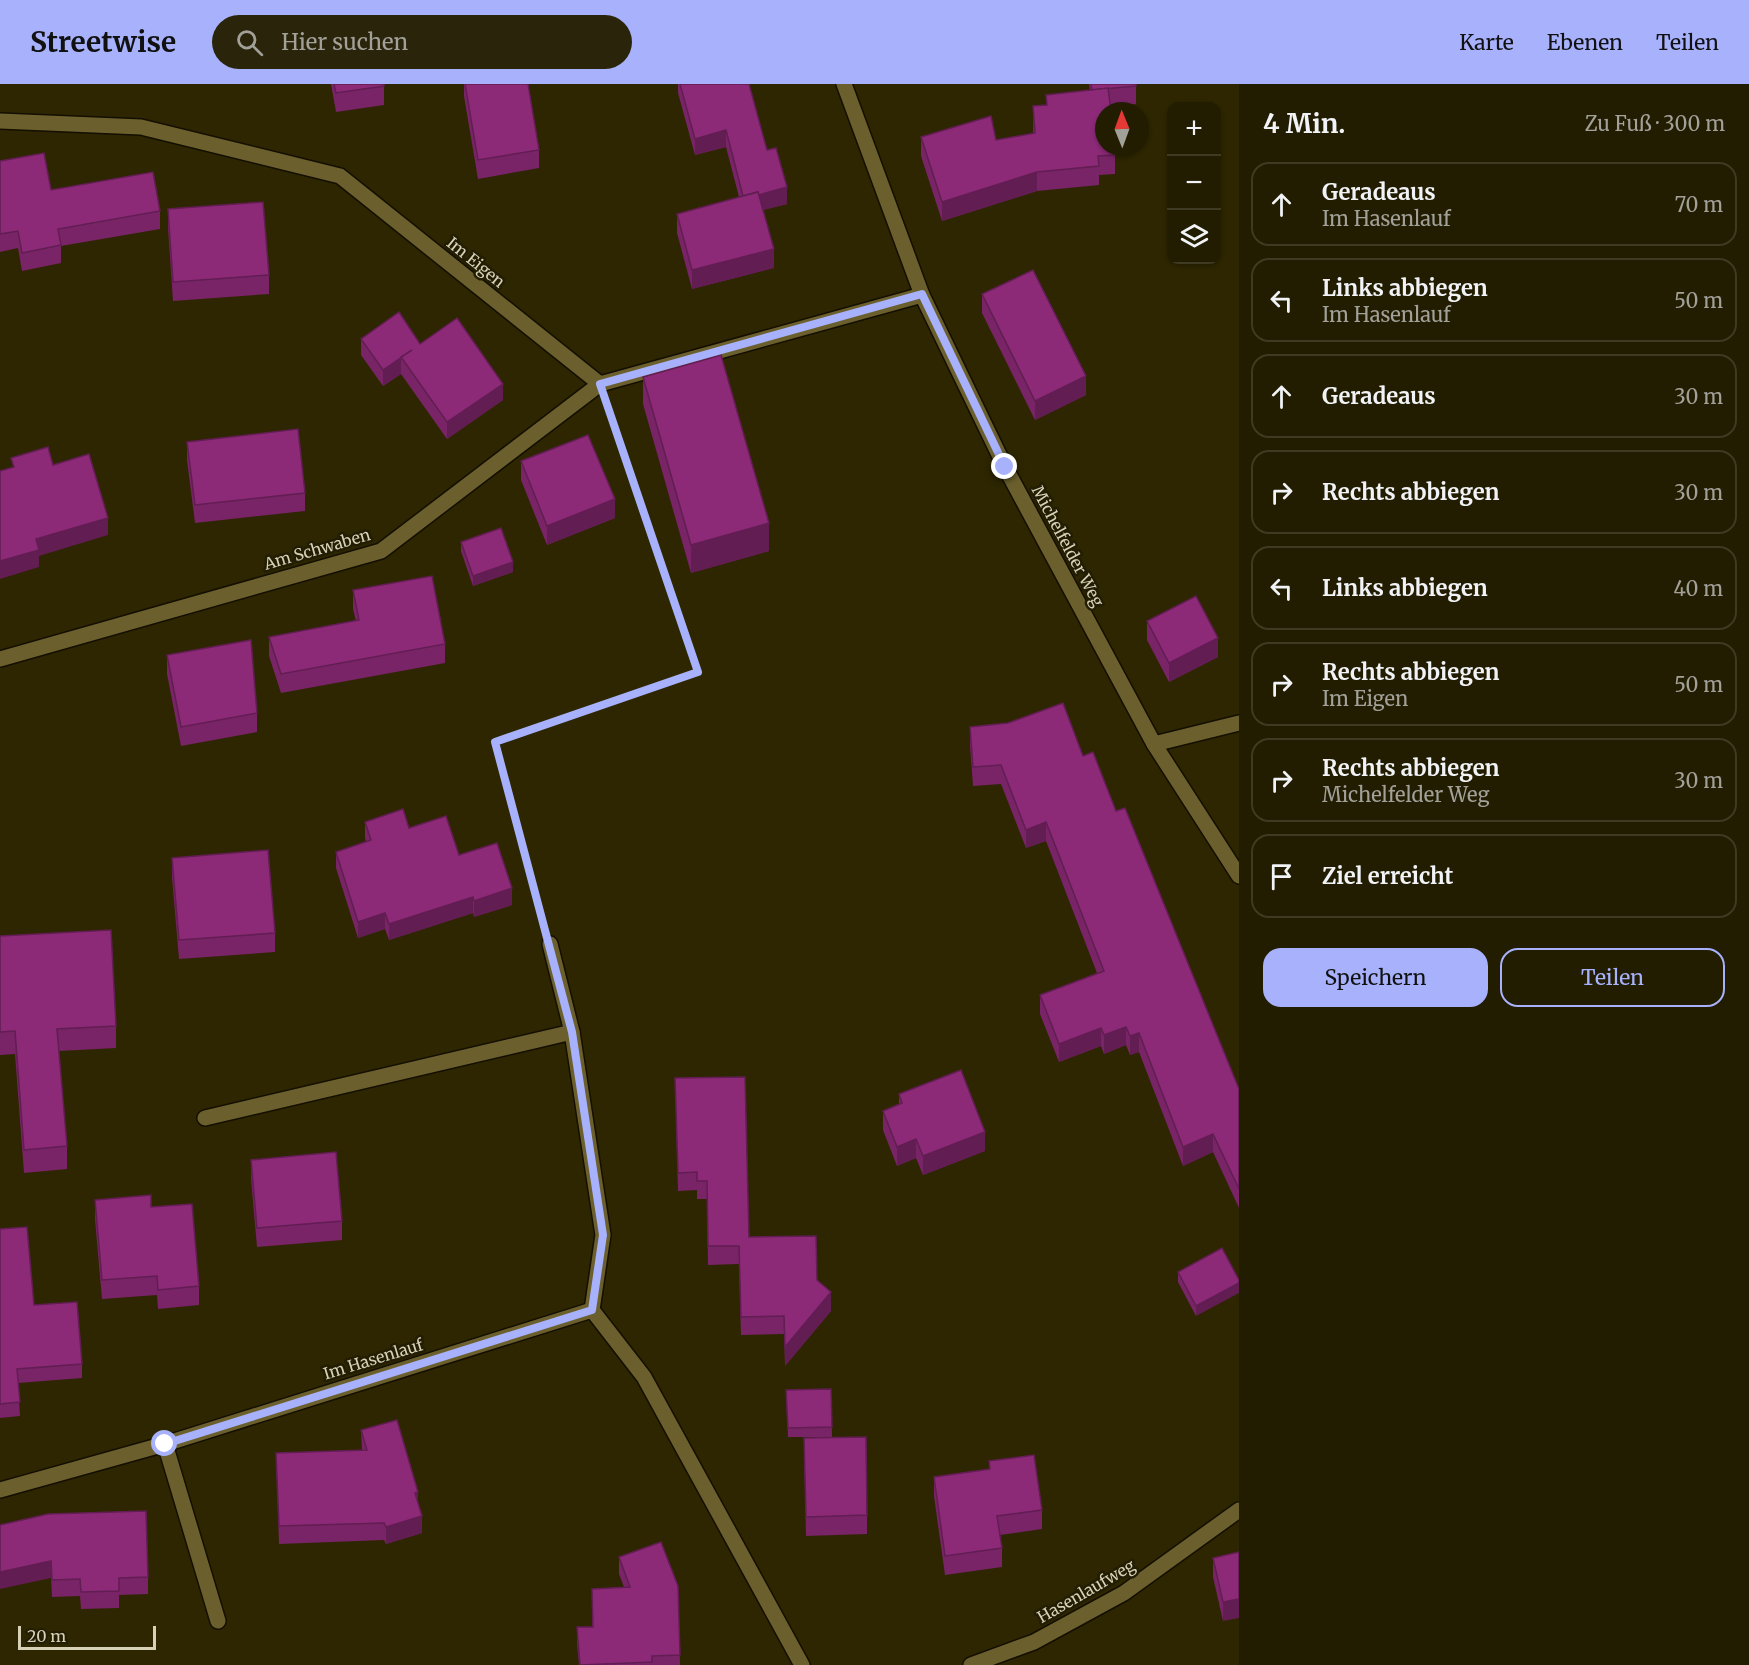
<!DOCTYPE html>
<html lang="de">
<head>
<meta charset="utf-8">
<style>
  body { margin:0; font-family:Merriweather,serif; background:#2a250a; color:#f1f3f6 }
  .controls { position:absolute; right:18px; top:18px; display:grid; overflow:hidden; border-radius:12px; box-shadow:0 2px 4px #0004 }
  .controls button { width:54px; height:54px; display:grid; place-items:center; padding:0; border:0; border-bottom:2px solid #3f3a22; background:#221c00; color:#f1f3f6; font:30px sans-serif }
  .compass { position:absolute; left:1095px; top:18px; width:54px; height:54px; border-radius:50%; background:#221c00; box-shadow:0 2px 4px #0004; rotate:359deg }
  .scale { position:absolute; left:18px; bottom:15px; width:138px; box-sizing:border-box; padding-left:6px; border:3px solid #d7d2b7; border-top:0; font-size:16px; line-height:21px; white-space:nowrap; color:#d7d2b7; -webkit-text-stroke:4px #221d03; paint-order:stroke }
  .stop { position:absolute; width:18px; height:18px; margin:-14px; border:4px solid #a7b1fc; border-radius:50%; background:#fff }
  .stop.end { background:#a7b1fc; border-color:#fff; box-shadow:0 2px 6px #0008 }
  .list { margin:0; padding:0; list-style:none }
  h2 { display:flex; justify-content:space-between; align-items:center; height:78px; margin:0; padding:0 24px; font-size:26px }
  h2 small { font-size:20px; font-weight:400; color:#a2a199 }
  .list li { display:grid; grid-template-columns:39px 1fr auto; gap:18px; align-items:center; box-sizing:border-box; height:84px; margin:0 12px 12px; padding:0 12px; border:2px solid #3f3a22; border-radius:18px }
  .list b { display:block; font-size:22px; white-space:nowrap }
  .list p { margin:0; font-size:20px; white-space:nowrap; color:#a2a199 }
  .list em { font-size:20px; font-style:normal; color:#a2a199 }
  .actions { display:flex; gap:12px; padding:18px 24px }
  .actions a { flex:1; padding:14px 0; border:2px solid #a7b1fc; border-radius:18px; text-align:center; font-size:21px; color:#a7b1fc }
  .actions .main { background:#a7b1fc; color:#111 }
  .icon { flex:none; width:33px; height:33px; fill:none; stroke:currentColor; stroke-width:2; stroke-linecap:round; stroke-linejoin:round }
  .map { position:relative; flex:none; width:1239px; height:1581px; overflow:hidden }
  header { display:flex; align-items:center; gap:36px; box-sizing:border-box; height:84px; padding:0 30px; background:#a7b1fc; color:#111 }
  header strong { font-size:28px }
  nav { display:flex; gap:33px; margin-inline-start:auto; font-size:21px }
  .search { width:420px; height:54px; background:#2a250a; display:flex; align-items:center; gap:15px; box-sizing:border-box; padding:0 21px; border-radius:33px; color:#a2a199; font-size:22px }
  main { display:flex }
  aside { flex:1; background:#221c00 }
  .map>svg:first-child { display:block }
</style>
</head>
<body>
<header>
<strong>Streetwise</strong>
<div class="search"><svg class="icon" aria-label="search" viewBox="0 0 24 24"><circle cx="10" cy="10" r="6"/><path d="M15 15l6 6"/></svg>Hier suchen</div>
<nav><a>Karte</a><a>Ebenen</a><a>Teilen</a></nav>
</header>
<main>
<div class="map">
<svg width="1239" height="1581" viewBox="0 0 1239 1581">
  <rect width="100%" height="100%" fill="#2e2600"/>
  <g fill="none" stroke-linecap="round" stroke-linejoin="round">
    <defs>
      <g id="lane">
        <polyline points="1154,660 1239,639"/>
        <polyline points="550,860 572,948 603,1151 592,1226"/>
        <polyline points="205,1034 572,948"/>
        <polyline points="165,1360 218,1537"/>
      </g>
      <g id="street">
        <polyline points="844,0 922,211 1005,383 1154,660 1239,792"/>
        <polyline points="0,37 141,43 340,92 600,300 922,211"/>
        <polyline points="0,575 381,467 600,300"/>
        <polyline points="0,1406 165,1360 592,1226 644,1293 802,1581"/>
        <polyline points="971,1581 1034,1558 1124,1509 1239,1426"/>
      </g>
    </defs>
    <use href="#lane" stroke="#140f00" stroke-width="18"/>
    <use href="#street" stroke="#140f00" stroke-width="18"/>
    <polyline stroke="#645d3b" stroke-width="4" stroke-dasharray="4.5 4.5" stroke-linecap="butt" points="542,830 495,658 698,588 611,332"/>
    <use href="#lane" stroke="#6b602d" stroke-width="15"/>
    <use href="#street" stroke="#6b602d" stroke-width="15"/>
  </g>
  <g fill="#782466">
    <polygon points="331,0 384,0 384,21 336,28"/>
    <polygon points="464,0 528,0 539,66 539,84 478,95 464,12"/>
    <polygon points="678,0 749,0 767,66 787,120 763,126 774,184 692,205 677,149 677,130 739,113 726,63 695,71 678,9"/>
    <polygon points="1089,0 1136,0 1136,20 1110,23 1115,71 1115,90 1099,91 1099,101 1037,107 942,137 921,72 921,53 996,56 1033,50 1033,22 1046,21 1046,11 1090,6"/>
    <polygon points="0,77 51,106 160,127 160,145 61,162 61,179 22,187 18,164 0,168"/>
    <polygon points="168,125 269,191 269,210 173,217 168,144"/>
    <polygon points="982,210 1086,311 1035,336 982,229"/>
    <polygon points="361,255 420,260 503,316 447,355 401,290 383,302 361,271"/>
    <polygon points="643,293 769,467 691,489 643,320"/>
    <polygon points="187,358 305,409 305,427 195,439 187,376"/>
    <polygon points="521,377 615,434 547,461 521,396"/>
    <polygon points="461,458 513,488 473,502 461,467"/>
    <polygon points="353,506 445,560 445,579 281,609 269,572 269,553 356,537 353,525"/>
    <polygon points="1147,537 1218,573 1169,598 1147,556"/>
    <polygon points="167,571 257,629 257,648 181,662 167,590"/>
    <polygon points="970,643 1083,672 1116,727 1239,1005 1239,1124 1213,1068 1183,1082 1139,968 1130,971 1126,961 1104,970 1101,962 1059,978 1040,930 1040,911 1097,889 1046,757 1026,764 1001,700 973,702 970,662"/>
    <polygon points="365,738 409,744 459,771 512,821 474,833 473,829 389,856 385,845 358,854 336,784 336,768 366,758 365,754"/>
    <polygon points="172,774 275,849 275,868 179,875 172,793"/>
    <polygon points="0,852 116,942 116,964 59,967 67,1062 67,1085 24,1089 15,970 0,971"/>
    <polygon points="675,994 749,1153 817,1196 831,1227 785,1282 784,1250 741,1251 739,1180 708,1181 707,1115 697,1115 697,1106 678,1107"/>
    <polygon points="899,1010 985,1067 923,1091 916,1074 897,1082 883,1046 883,1027 899,1021"/>
    <polygon points="251,1076 342,1137 342,1156 257,1163 251,1095"/>
    <polygon points="95,1116 151,1123 199,1202 199,1221 158,1225 157,1211 102,1215 95,1135"/>
    <polygon points="0,1145 34,1221 82,1280 82,1294 18,1299 20,1332 0,1334"/>
    <polygon points="1222,1164 1196,1232 1178,1198 1178,1188"/>
    <polygon points="831,1305 832,1353 788,1353 786,1306"/>
    <polygon points="361,1346 418,1419 422,1449 386,1460 384,1456 279,1460 276,1369 362,1366"/>
    <polygon points="804,1354 867,1431 867,1450 806,1452"/>
    <polygon points="989,1377 1042,1426 1042,1445 1000,1451 1002,1464 1002,1483 945,1491 934,1412 934,1393 989,1385"/>
    <polygon points="0,1441 148,1493 148,1510 119,1511 119,1524 81,1525 80,1512 52,1513 51,1494"/>
    <polygon points="1239,1468 1223,1537 1213,1493 1213,1474"/>
    <polygon points="619,1473 678,1502 680,1581 579,1581 577,1560 577,1543 592,1543 592,1505 624,1503 619,1490"/>
  </g>
  <g fill="#621d53">
    <polygon points="726,46 726,63 695,71 695,55"/>
    <polygon points="1037,88 1037,107 942,137 942,118"/>
    <polygon points="787,103 787,120 743,131 743,115"/>
    <polygon points="774,165 774,184 692,205 692,186"/>
    <polygon points="412,266 401,273 401,290 383,302 383,286"/>
    <polygon points="1086,292 1086,311 1035,336 1035,317"/>
    <polygon points="503,300 503,316 447,355 447,338"/>
    <polygon points="615,415 615,434 547,461 547,442"/>
    <polygon points="108,434 108,451 39,472 39,483 0,495 0,477 36,455"/>
    <polygon points="769,439 769,467 691,489 691,461"/>
    <polygon points="513,478 513,488 473,502 473,492"/>
    <polygon points="1218,554 1218,573 1169,598 1169,579"/>
    <polygon points="1046,738 1046,757 1026,764 1026,746"/>
    <polygon points="512,804 512,821 474,833 474,817"/>
    <polygon points="473,813 473,829 389,856 389,840"/>
    <polygon points="385,829 385,845 358,854 358,838"/>
    <polygon points="1126,943 1126,961 1104,970 1104,951"/>
    <polygon points="1101,944 1101,962 1059,978 1059,960"/>
    <polygon points="1139,949 1139,968 1130,971 1130,952"/>
    <polygon points="985,1048 985,1067 923,1091 923,1072"/>
    <polygon points="1213,1050 1213,1068 1183,1082 1183,1063"/>
    <polygon points="916,1055 916,1074 897,1082 897,1063"/>
    <polygon points="1239,1199 1239,1209 1196,1232 1196,1222"/>
    <polygon points="831,1208 831,1227 785,1282 785,1263"/>
    <polygon points="418,1408 418,1426 415,1409"/>
    <polygon points="422,1432 422,1449 386,1460 386,1443"/>
    <polygon points="51,1477 51,1494 0,1505 0,1488"/>
    <polygon points="1239,1515 1239,1534 1223,1537 1223,1518"/>
  </g>
  <g fill="#8c2a77" stroke="#621d53" stroke-width="1.5">
    <polygon points="334,0 384,0 384,2 336,9"/>
    <polygon points="465,0 528,0 539,66 478,76"/>
    <polygon points="680,0 749,0 767,66 776,64 787,103 759,111 758,108 743,112 726,46 695,55"/>
    <polygon points="1091,0 1136,0 1136,2 1092,6"/>
    <polygon points="1108,4 1111,27 1104,27 1104,63 1114,63 1115,71 1098,72 1099,82 1037,88 942,118 921,53 991,32 996,56 1035,49 1033,22 1047,21 1046,11"/>
    <polygon points="44,69 51,106 153,88 160,127 58,145 61,161 22,169 18,147 0,150 0,77"/>
    <polygon points="758,108 774,165 692,186 677,130"/>
    <polygon points="263,118 269,191 173,198 168,125"/>
    <polygon points="1033,186 1086,292 1035,317 982,210"/>
    <polygon points="399,228 420,260 457,234 503,300 447,338 401,273 412,266 383,286 361,255"/>
    <polygon points="721,271 769,439 691,461 643,293"/>
    <polygon points="298,345 305,409 195,421 187,358"/>
    <polygon points="588,351 615,415 547,442 521,377"/>
    <polygon points="48,363 53,381 89,370 108,434 36,455 39,466 0,477 0,387 14,383 11,374"/>
    <polygon points="501,444 513,478 473,492 461,458"/>
    <polygon points="432,492 445,560 281,590 269,553 359,536 353,506"/>
    <polygon points="1196,512 1218,554 1169,579 1147,537"/>
    <polygon points="251,556 257,629 181,643 167,571"/>
    <polygon points="1063,619 1083,672 1093,668 1116,727 1125,724 1239,1005 1239,1105 1213,1050 1183,1063 1139,949 1130,952 1126,943 1104,951 1101,944 1059,960 1040,911 1104,887 1046,738 1026,746 1001,681 973,683 970,643 1008,639"/>
    <polygon points="403,725 409,744 446,732 459,771 497,759 512,804 474,817 473,813 389,840 385,829 358,838 336,768 371,756 365,738"/>
    <polygon points="268,766 275,849 179,856 172,774"/>
    <polygon points="111,846 116,942 57,945 67,1062 24,1066 15,947 0,948 0,852"/>
    <polygon points="961,986 985,1048 923,1072 916,1055 897,1063 883,1027 902,1019 899,1010"/>
    <polygon points="745,993 749,1153 816,1152 817,1196 831,1208 785,1263 784,1232 741,1233 739,1162 708,1162 707,1097 697,1097 697,1088 678,1089 675,994"/>
    <polygon points="336,1068 342,1137 257,1144 251,1076"/>
    <polygon points="151,1111 151,1123 192,1120 199,1202 158,1206 157,1192 102,1196 95,1116"/>
    <polygon points="27,1143 34,1221 77,1218 82,1280 17,1285 20,1318 0,1320 0,1145"/>
    <polygon points="1222,1164 1239,1196 1239,1199 1196,1222 1178,1188"/>
    <polygon points="831,1305 832,1343 788,1344 786,1306"/>
    <polygon points="397,1336 418,1408 415,1409 422,1432 386,1443 384,1439 279,1442 276,1369 367,1366 361,1346"/>
    <polygon points="866,1353 867,1431 806,1433 804,1354"/>
    <polygon points="1034,1371 1042,1426 997,1432 1002,1464 945,1472 934,1393 990,1385 989,1377"/>
    <polygon points="146,1427 148,1493 119,1494 119,1507 81,1508 80,1495 52,1496 51,1477 0,1488 0,1441 48,1430"/>
    <polygon points="661,1458 678,1502 680,1571 652,1572 652,1578 580,1581 577,1543 593,1543 592,1505 630,1503 619,1473"/>
    <polygon points="1239,1468 1239,1515 1223,1518 1213,1474"/>
  </g>
  <g fill="none" stroke-linecap="round" stroke-linejoin="round">
    <polyline stroke="#a7b1fc" stroke-width="8" points="165,1360 592,1226 603,1151 572,948 495,658 698,588 600,300 922,210 1005,383"/>
  </g>
  <g text-anchor="middle" stroke-width="5" stroke-linejoin="round" paint-order="stroke">
    <g font-size="16" fill="#d7d2b7" stroke="#221d03">
      <text transform="translate(476 178) rotate(39)" y="6">Im Eigen</text>
      <text transform="translate(1068 462) rotate(62)" y="6">Michelfelder Weg</text>
      <text transform="translate(317 465) rotate(-16)" y="6">Am Schwaben</text>
      <text transform="translate(373 1275) rotate(-17)" y="6">Im Hasenlauf</text>
      <text transform="translate(1086 1507) rotate(-30)" y="6">Hasenlaufweg</text>
    </g>
  </g>
</svg>
<div class="controls">
<button>+</button>
<button>−</button>
<button><svg class="icon" aria-label="layers" viewBox="0 0 24 24"><path d="M12 4l9 5-9 5-9-5zM3 14l9 5 9-5"/></svg></button>
</div>
<svg class="compass" viewBox="-18 -18 36 36"><path d="M0-13l5 13h-10z" fill="#e53935"/><path d="M0 13l5-13h-10z" fill="#a2a199"/></svg>
<div class="scale">20 m</div>
<div class="stop" style="left:165px;top:1360px"></div>
<div class="stop end" style="left:1005px;top:383px"></div>
</div>
<aside>
<h2>4 Min.<small>Zu Fuß · 300 m</small></h2>
<ul class="list">
<li><svg class="icon" aria-label="ahead" viewBox="0 0 24 24"><path d="M12 20V5M6 11l6-6 6 6"/></svg><div><b>Geradeaus</b><p>Im Hasenlauf</p></div><em>70 m</em></li>
<li><svg class="icon" aria-label="left" viewBox="0 0 24 24"><path d="M17 20v-9H6M10 6l-5 5 5 5"/></svg><div><b>Links abbiegen</b><p>Im Hasenlauf</p></div><em>50 m</em></li>
<li><svg class="icon" aria-label="ahead" viewBox="0 0 24 24"><path d="M12 20V5M6 11l6-6 6 6"/></svg><div><b>Geradeaus</b></div><em>30 m</em></li>
<li><svg class="icon" aria-label="right" viewBox="0 0 24 24"><path d="M7 20v-9h11M14 6l5 5-5 5"/></svg><div><b>Rechts abbiegen</b></div><em>30 m</em></li>
<li><svg class="icon" aria-label="left" viewBox="0 0 24 24"><path d="M17 20v-9H6M10 6l-5 5 5 5"/></svg><div><b>Links abbiegen</b></div><em>40 m</em></li>
<li><svg class="icon" aria-label="right" viewBox="0 0 24 24"><path d="M7 20v-9h11M14 6l5 5-5 5"/></svg><div><b>Rechts abbiegen</b><p>Im Eigen</p></div><em>50 m</em></li>
<li><svg class="icon" aria-label="right" viewBox="0 0 24 24"><path d="M7 20v-9h11M14 6l5 5-5 5"/></svg><div><b>Rechts abbiegen</b><p>Michelfelder Weg</p></div><em>30 m</em></li>
<li><svg class="icon" aria-label="arrive" viewBox="0 0 24 24"><path d="M6 21V4h12l-3 4 3 4H6"/></svg><div><b>Ziel erreicht</b></div></li>
</ul>
<div class="actions"><a class="main">Speichern</a><a>Teilen</a></div>
</aside>
</main>
</body>
</html>
